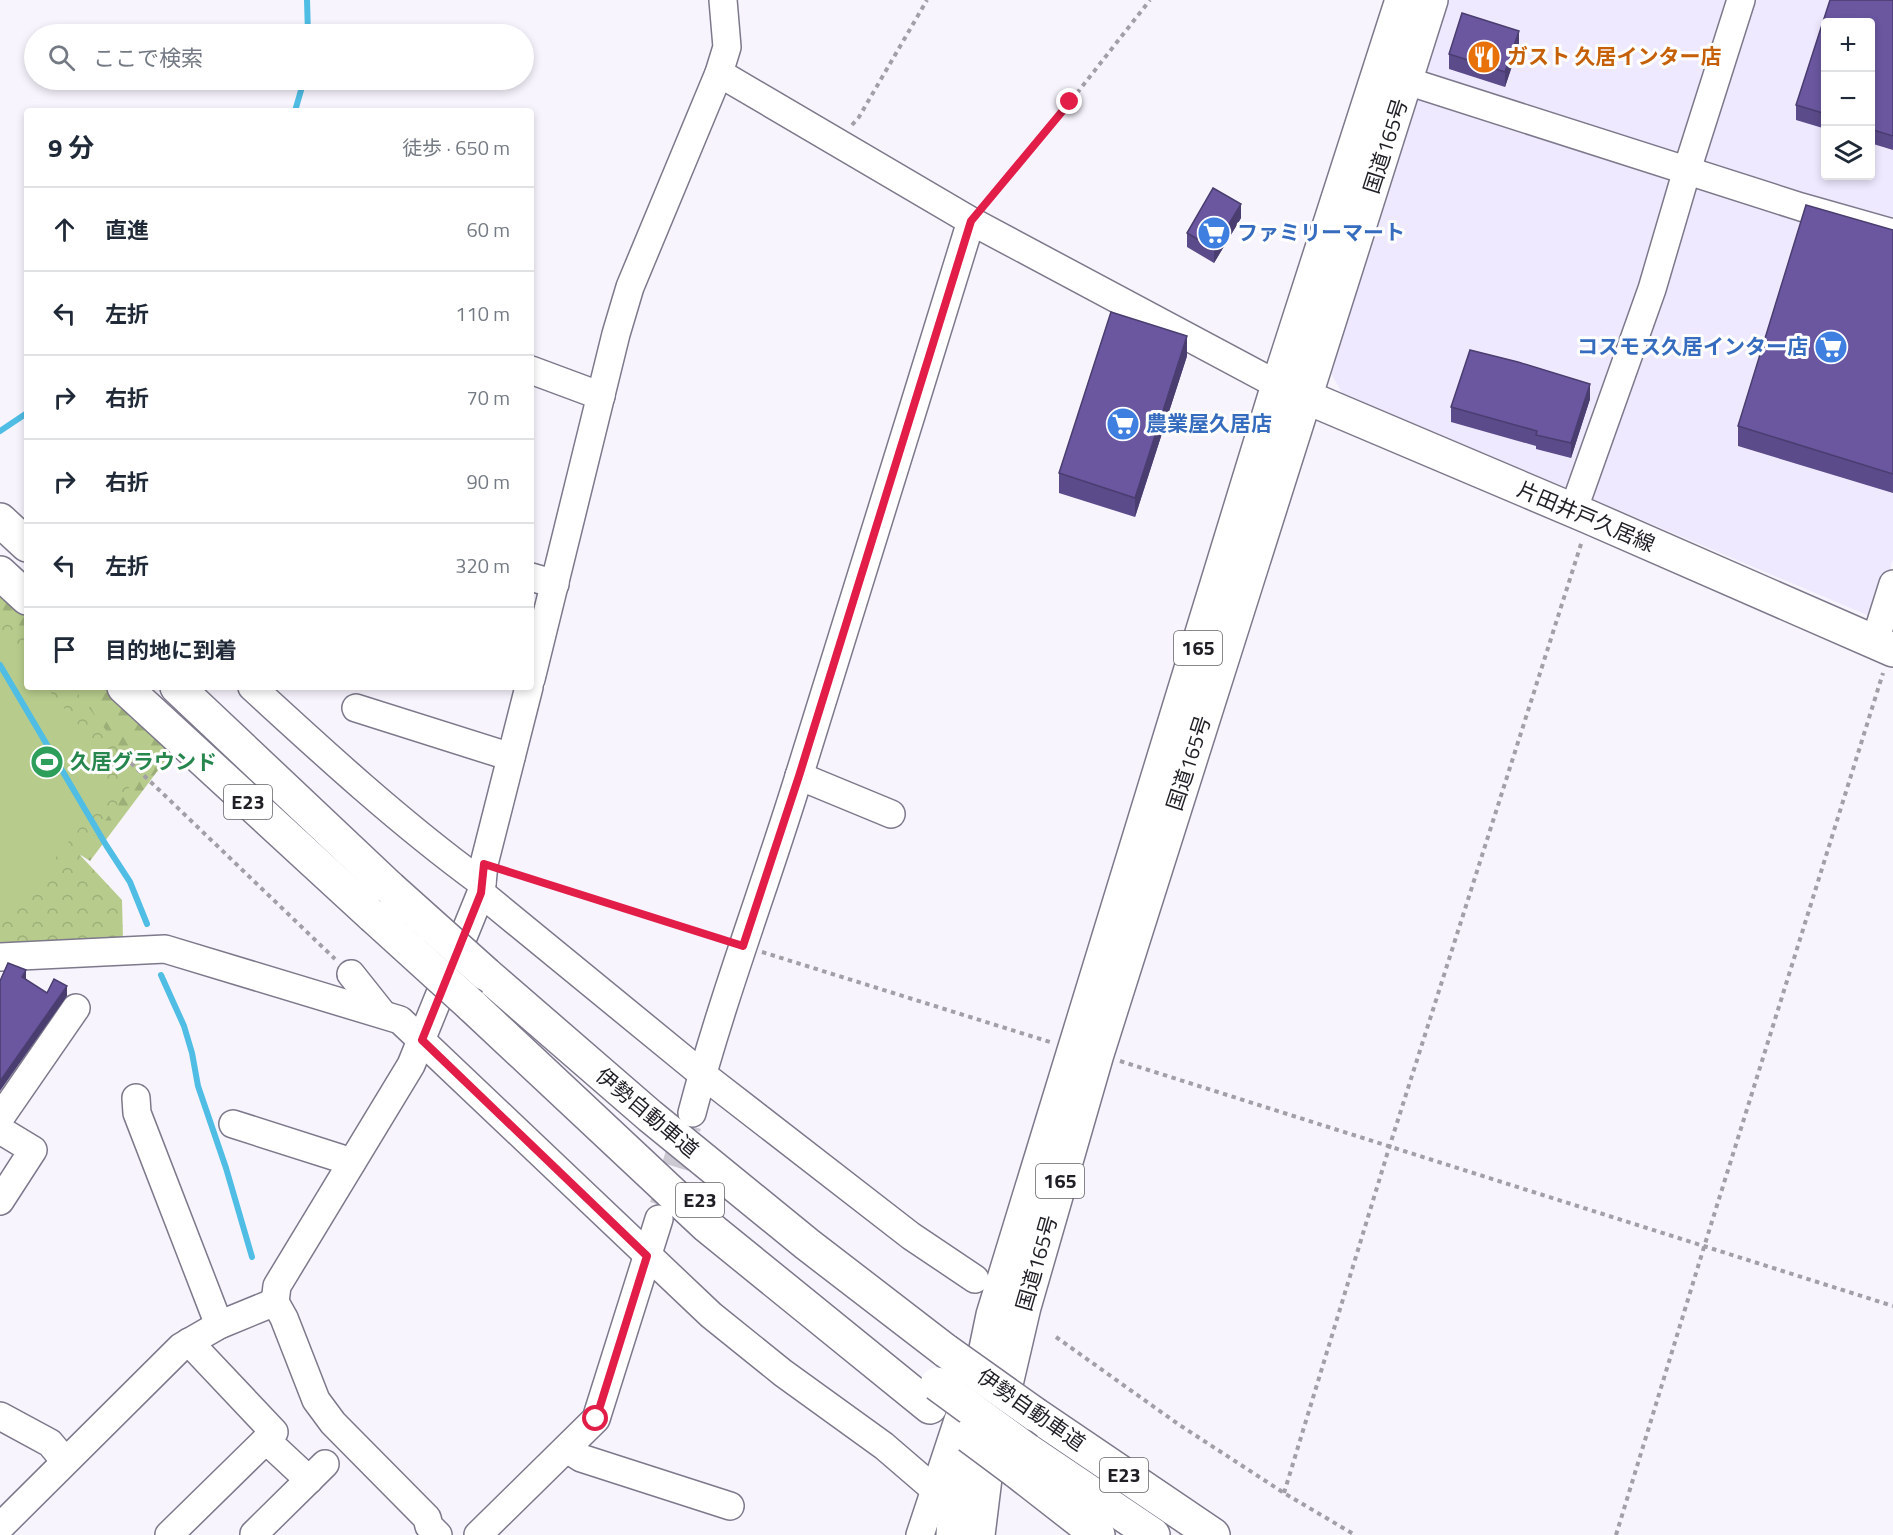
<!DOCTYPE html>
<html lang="ja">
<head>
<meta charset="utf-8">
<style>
  body { margin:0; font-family:"Titillium Web","Noto Sans JP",sans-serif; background:#f2f2f3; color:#1f2937 }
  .controls { position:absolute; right:18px; top:18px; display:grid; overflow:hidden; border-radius:6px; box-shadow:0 3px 9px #0003 }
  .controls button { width:54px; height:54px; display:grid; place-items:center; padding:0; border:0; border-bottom:2px solid #e0e1e3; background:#fff; color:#1f2937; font:30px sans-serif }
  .stop { position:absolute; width:18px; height:18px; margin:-14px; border:4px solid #e11d48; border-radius:50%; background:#fff }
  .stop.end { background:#e11d48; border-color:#fff; box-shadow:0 2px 6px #0008 }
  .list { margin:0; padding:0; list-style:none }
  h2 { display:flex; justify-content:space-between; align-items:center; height:78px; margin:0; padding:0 24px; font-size:26px }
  h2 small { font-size:20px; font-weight:400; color:#747a83 }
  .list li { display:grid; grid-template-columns:39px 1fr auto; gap:18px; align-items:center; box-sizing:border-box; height:84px; padding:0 24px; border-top:2px solid #e0e1e3 }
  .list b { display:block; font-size:22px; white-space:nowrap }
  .list em { font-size:20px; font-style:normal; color:#747a83 }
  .icon { flex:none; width:33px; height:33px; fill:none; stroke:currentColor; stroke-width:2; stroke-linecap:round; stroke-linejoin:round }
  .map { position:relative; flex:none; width:1893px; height:1535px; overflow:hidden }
  .search { position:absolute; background:#fff; box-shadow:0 3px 9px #0003; left:24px; top:24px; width:510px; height:66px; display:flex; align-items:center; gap:15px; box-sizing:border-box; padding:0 21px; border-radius:33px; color:#747a83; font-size:22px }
  .panel { position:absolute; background:#fff; box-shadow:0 3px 9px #0003; left:24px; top:108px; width:510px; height:582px; border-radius:6px }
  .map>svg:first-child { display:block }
</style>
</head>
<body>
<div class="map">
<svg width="1893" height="1535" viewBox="0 0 1893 1535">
  <defs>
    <pattern id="forest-firs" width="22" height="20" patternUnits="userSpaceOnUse" patternTransform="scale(1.5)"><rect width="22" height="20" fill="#b7cc8c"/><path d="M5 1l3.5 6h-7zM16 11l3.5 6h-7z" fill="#9daf79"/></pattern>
    <pattern id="park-crowns" width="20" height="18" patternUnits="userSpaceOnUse" patternTransform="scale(1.5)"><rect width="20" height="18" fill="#b7cc8c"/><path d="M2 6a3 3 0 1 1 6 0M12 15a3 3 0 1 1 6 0" fill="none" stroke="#9daf79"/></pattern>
  </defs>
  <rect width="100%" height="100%" fill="#f7f4fd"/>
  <path fill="#efe9ff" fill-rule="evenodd" d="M1448,0H1893V559L1876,613L1867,615L1342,393L1329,370ZM1826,22H1870V176H1826Z"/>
  <g fill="url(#forest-firs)">
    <polygon points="0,582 27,606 27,647 0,615"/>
    <polygon points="61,687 114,687 177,745 90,861 65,845"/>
  </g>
  <polygon fill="url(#park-crowns)" points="0,607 27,635 27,687 73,687 131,763 137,777 80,855 122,900 123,941 0,948"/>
  <polygon fill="#b7cc8c" points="0,629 27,663 27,687 46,687 81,728 106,796 0,925"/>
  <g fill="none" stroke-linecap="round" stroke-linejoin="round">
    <g stroke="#4fbde4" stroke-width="6">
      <polyline points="307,0 308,34"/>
      <polyline points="295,111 304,80"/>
      <polyline points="0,431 27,413"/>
      <polyline points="0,665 106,845 130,882 147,924"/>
      <polyline points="161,975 184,1026 192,1053 198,1086 226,1168 252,1257"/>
    </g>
    <polyline stroke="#ccc9d2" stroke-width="27" stroke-dasharray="27 14" stroke-linecap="butt" points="663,1206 688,1125"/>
    <defs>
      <g id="minor">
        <polyline points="719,73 971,221 1278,385"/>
        <polyline points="1407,81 1801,207 1893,233"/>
        <polyline points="531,370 601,396"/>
        <polyline points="1573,511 1652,289 1687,170 1741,0"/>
        <polyline points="531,577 555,584"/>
        <polyline points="1875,641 1893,584"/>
        <polyline points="531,679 616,334 630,287 719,73 727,47 723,0"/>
        <path d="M252,687C326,755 400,823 482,883"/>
        <polyline points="356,708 511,757"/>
        <polyline points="799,776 891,814"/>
        <polyline points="481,893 702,1074 911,1236 975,1279"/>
        <polyline points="0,957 165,949 400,1020 711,1315 783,1373 884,1446 934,1489"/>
        <polyline points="351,974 382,1013"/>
        <polyline points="136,1098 137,1113 219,1325"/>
        <path d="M692,1113C722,998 765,887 800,773C858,589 914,405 971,221"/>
        <polyline points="0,1118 76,1008"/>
        <polyline points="233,1124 352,1162"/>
        <polyline points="0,1130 33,1150 0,1201"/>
        <polyline points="0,1416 50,1443 65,1461"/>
        <polyline points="266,1440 309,1480"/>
        <polyline points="567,1449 581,1458 730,1506"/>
        <polyline points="0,1527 181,1347 219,1325 275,1302"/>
        <polyline points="254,1534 325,1464"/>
        <polyline points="169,1535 274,1432 189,1342"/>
        <polyline points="438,1535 429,1526 427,1518 333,1423 316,1400 284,1318 275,1302 277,1286 411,1065 481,893 484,864 529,687"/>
        <polyline points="478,1535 596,1419 659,1219"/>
        <polyline points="920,1535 962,1408"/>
      </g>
      <polyline id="major" points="1280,386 1589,517 1893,650"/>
      <g id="highway">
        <polyline points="0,520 27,545"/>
        <polyline points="0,573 27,598"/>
        <polyline points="124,687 373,916"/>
        <polyline points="177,687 390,888"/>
        <polyline points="486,974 650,1116 807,1244 946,1351"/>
        <polyline points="471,1005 707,1226 930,1407"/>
        <polyline points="1036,1415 1213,1535"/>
        <polyline points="1027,1450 1153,1535"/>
        <polyline points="1016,1471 1098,1535"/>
        <polyline points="953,1535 956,1493 993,1315 1278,385 1402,0"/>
        <polyline points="978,1535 986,1470 1024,1307 1097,1054 1431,0"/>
      </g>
    </defs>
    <use href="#minor" stroke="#7d788b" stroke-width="30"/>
    <use href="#major" stroke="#7d788b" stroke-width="36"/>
    <use href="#highway" stroke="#7d788b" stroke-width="36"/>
    <g stroke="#a29fa7" stroke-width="4" stroke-dasharray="4.5 4.5" stroke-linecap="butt">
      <polyline points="852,125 859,117 927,0"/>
      <polyline points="985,204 1070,102 1150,0"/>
      <polyline points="131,763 335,959"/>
      <polyline points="505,870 724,940"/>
      <polyline points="762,952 1050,1042"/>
      <polyline points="1120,1061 1893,1306"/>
      <polyline points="1056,1337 1178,1424 1284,1493 1355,1535"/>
      <polyline points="1284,1493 1389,1148 1582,541"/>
      <polyline points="1616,1535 1704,1247 1883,673"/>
    </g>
    <use href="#minor" stroke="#fff" stroke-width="27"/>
    <use href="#major" stroke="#fff" stroke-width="33"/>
    <use href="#highway" stroke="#fff" stroke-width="33"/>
    <defs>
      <g id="highway-bridge">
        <polyline points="390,888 486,974"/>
        <polyline points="373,916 471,1005"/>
        <polyline points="946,1351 1036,1415"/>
        <polyline points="937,1384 1027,1450"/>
        <polyline points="969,1436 1016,1471"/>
      </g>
    </defs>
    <use href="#highway-bridge" stroke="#7d788b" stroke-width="36" stroke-linecap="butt"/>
    <use href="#highway-bridge" stroke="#fff" stroke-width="33"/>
  </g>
  <g fill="#5b4b8a">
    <polygon points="1830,0 1893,0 1893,150 1870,143 1870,22 1826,22 1826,129 1796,120 1796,105"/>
    <polygon points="1519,45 1505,87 1449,69 1449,54"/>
    <polygon points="1241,218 1214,263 1187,247 1187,233"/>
    <polygon points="1893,230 1893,493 1738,446 1738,426"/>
    <polygon points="1187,356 1135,517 1059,493 1059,473"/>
    <polygon points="1590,399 1571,458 1536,449 1536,446 1451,422 1451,407"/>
  </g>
  <g fill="#4a3d70">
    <polygon points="1519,31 1519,45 1505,87 1505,72"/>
    <polygon points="1241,204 1241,218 1214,263 1214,249"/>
    <polygon points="1187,336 1187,356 1135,517 1135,498"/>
    <polygon points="1590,384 1590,399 1571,458 1571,443"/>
    <polygon points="26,970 26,979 22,987 22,977"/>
    <polygon points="67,986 67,996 0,1091 0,1081"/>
  </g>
  <g fill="#6a57a0" stroke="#4a3d70" stroke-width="1.5">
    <polygon points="1830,0 1893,0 1893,136 1870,129 1870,22 1826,22 1826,114 1796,105"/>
    <polygon points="1462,13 1519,31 1505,72 1449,54"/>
    <polygon points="1213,188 1241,204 1214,249 1187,233"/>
    <polygon points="1806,205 1893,230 1893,474 1738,426"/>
    <polygon points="1111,312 1187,336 1135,498 1059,473"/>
    <polygon points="1470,350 1518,362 1590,384 1571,443 1536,435 1537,431 1451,407"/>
    <polygon points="8,963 26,970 22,977 47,993 54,979 67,986 0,1081 0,981"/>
  </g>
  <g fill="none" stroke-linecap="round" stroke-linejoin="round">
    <polyline stroke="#e11d48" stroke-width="8" points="596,1419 647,1256 422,1040 481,893 484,864 743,946 799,776 971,221 1070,102"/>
  </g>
  <defs>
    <symbol id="restaurant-disc" viewBox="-11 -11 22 22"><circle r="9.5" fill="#e8710a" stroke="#fff"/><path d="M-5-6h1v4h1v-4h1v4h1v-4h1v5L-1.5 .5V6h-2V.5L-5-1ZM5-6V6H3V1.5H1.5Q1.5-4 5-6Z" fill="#fff"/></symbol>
    <symbol id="supermarket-disc" viewBox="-11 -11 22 22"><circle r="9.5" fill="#3f7fe0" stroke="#fff"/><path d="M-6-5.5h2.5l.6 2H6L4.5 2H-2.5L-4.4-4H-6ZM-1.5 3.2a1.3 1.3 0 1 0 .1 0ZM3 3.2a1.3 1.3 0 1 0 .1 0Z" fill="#fff"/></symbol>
    <symbol id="stadium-disc" viewBox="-11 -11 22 22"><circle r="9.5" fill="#2e9e5b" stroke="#fff"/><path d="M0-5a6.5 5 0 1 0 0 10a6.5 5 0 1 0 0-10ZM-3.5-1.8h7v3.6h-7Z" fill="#fff"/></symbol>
  </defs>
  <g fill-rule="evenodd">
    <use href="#restaurant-disc" x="1465" y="38" width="38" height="38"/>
    <use href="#supermarket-disc" x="1195" y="214" width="38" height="38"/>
    <use href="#supermarket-disc" x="1812" y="328" width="38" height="38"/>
    <use href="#supermarket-disc" x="1104" y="405" width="38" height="38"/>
    <use href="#stadium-disc" x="28" y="743" width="38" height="38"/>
  </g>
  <g text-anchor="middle" stroke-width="6" stroke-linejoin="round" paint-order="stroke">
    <g fill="#fff" stroke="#646267" stroke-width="1.5">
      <rect x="1174" y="631" width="48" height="34" rx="4.5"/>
      <rect x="224" y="785" width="48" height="34" rx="4.5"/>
      <rect x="1036" y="1164" width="48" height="34" rx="4.5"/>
      <rect x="676" y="1183" width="48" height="34" rx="4.5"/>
      <rect x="1100" y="1458" width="48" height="34" rx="4.5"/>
    </g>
    <g font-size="20" font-weight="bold" fill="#211f26">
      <text x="1198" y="655">165</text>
      <text x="248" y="809">E23</text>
      <text x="1060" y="1188">165</text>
      <text x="700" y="1207">E23</text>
      <text x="1124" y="1482">E23</text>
    </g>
    <g font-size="21" font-weight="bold" fill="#c56008" stroke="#fff" text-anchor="start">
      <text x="1507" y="64">ガスト 久居インター店</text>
    </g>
    <g font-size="21" fill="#211f26" stroke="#fff">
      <text transform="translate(1386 146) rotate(-72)" y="7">国道165号</text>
      <text transform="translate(1586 517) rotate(23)" y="7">片田井戸久居線</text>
      <text transform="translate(1189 763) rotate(-72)" y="7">国道165号</text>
      <text transform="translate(647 1113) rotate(40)" y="7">伊勢自動車道</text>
      <text transform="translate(1037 1263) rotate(-74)" y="7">国道165号</text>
      <text transform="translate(1031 1410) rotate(35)" y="7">伊勢自動車道</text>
    </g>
    <g font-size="21" font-weight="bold" fill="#366cbe" stroke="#fff" text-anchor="start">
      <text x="1237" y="240">ファミリーマート</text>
      <text x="1808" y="354" text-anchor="end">コスモス久居インター店</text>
      <text x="1146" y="431">農業屋久居店</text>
    </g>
    <g font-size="21" font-weight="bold" fill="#27864d" stroke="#fff" text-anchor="start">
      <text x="70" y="769">久居グラウンド</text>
    </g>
  </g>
</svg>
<div class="controls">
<button>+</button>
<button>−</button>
<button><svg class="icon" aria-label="layers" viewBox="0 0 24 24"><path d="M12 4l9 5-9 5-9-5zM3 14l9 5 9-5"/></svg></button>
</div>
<div class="stop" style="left:596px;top:1419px"></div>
<div class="stop end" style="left:1070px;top:102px"></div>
<div class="search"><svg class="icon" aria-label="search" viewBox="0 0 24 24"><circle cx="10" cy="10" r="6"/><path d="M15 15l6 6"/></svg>ここで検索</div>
<section class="panel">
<h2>9 分<small>徒歩 · 650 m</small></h2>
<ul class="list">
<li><svg class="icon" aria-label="ahead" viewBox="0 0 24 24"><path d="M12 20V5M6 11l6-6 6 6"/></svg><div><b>直進</b></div><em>60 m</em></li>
<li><svg class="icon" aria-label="left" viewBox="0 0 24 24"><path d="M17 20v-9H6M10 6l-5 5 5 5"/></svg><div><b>左折</b></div><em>110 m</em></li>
<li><svg class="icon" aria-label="right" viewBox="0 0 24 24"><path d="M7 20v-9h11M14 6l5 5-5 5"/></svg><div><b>右折</b></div><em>70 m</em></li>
<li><svg class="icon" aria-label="right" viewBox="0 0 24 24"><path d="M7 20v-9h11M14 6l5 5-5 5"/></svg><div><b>右折</b></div><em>90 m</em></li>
<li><svg class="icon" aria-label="left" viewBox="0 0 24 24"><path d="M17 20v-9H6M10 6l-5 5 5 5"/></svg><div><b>左折</b></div><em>320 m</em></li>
<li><svg class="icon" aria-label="arrive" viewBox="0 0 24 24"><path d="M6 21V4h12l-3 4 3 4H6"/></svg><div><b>目的地に到着</b></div></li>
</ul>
</section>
</div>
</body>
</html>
